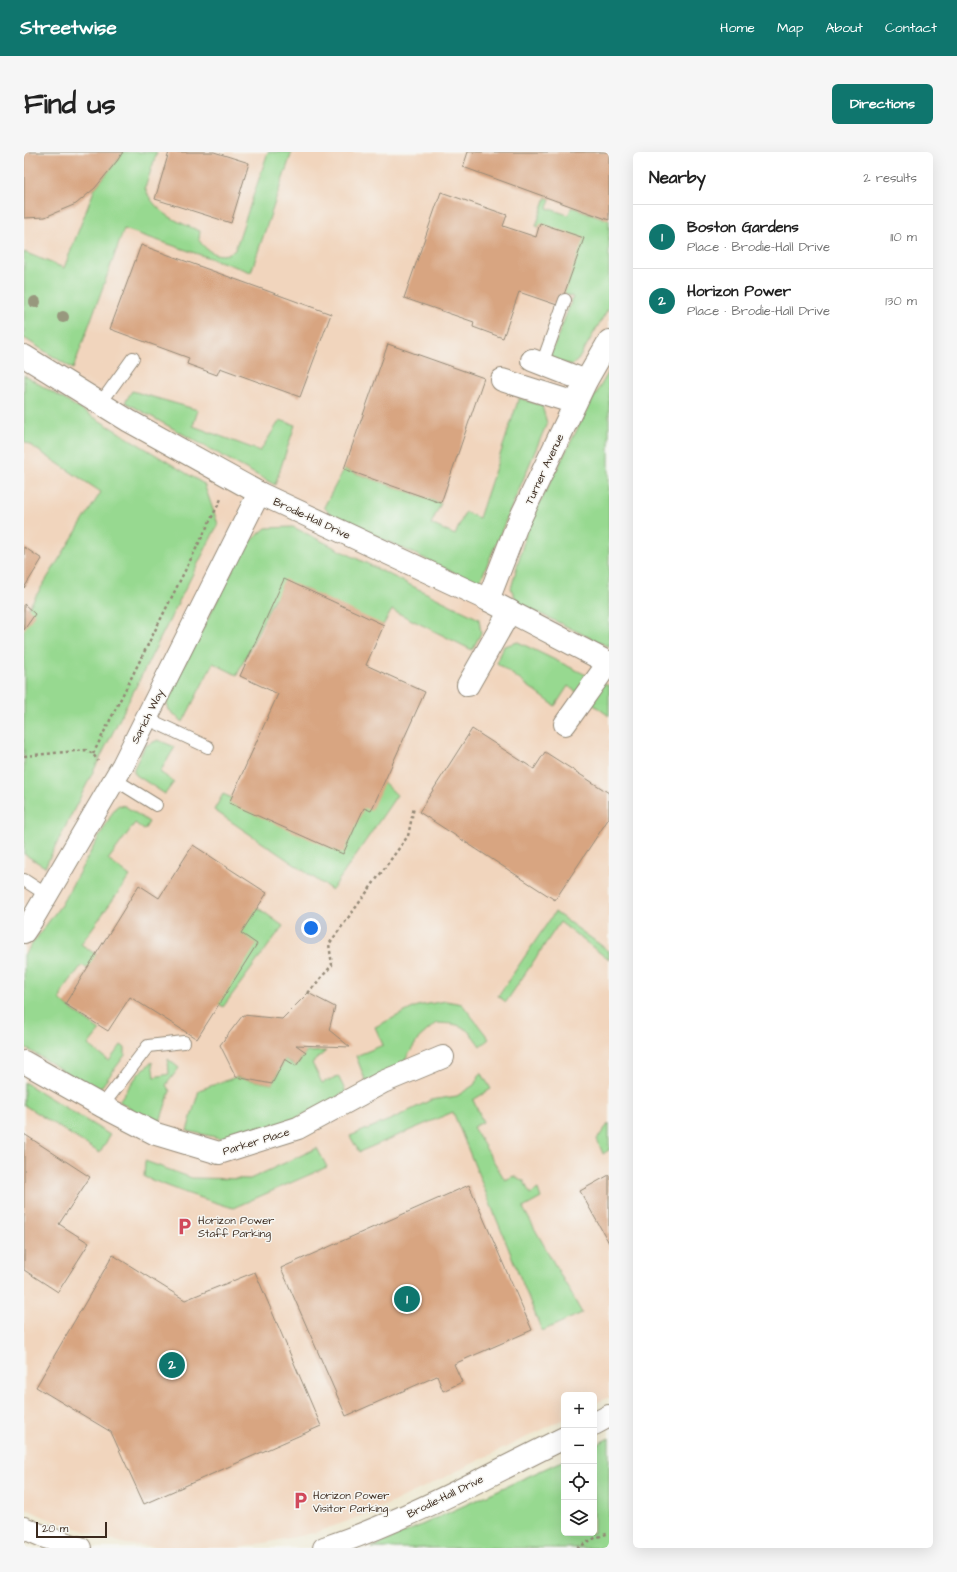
<!DOCTYPE html>
<html lang="en">
<head>
<meta charset="utf-8">
<style>
  body { margin:0; font-family:"Architects Daughter",sans-serif; background:#f6f6f6; color:#222 }
  .controls { position:absolute; right:12px; bottom:12px; display:grid; overflow:hidden; border-radius:6px; box-shadow:0 4px 16px #0002 }
  .controls button { width:36px; height:36px; display:grid; place-items:center; padding:0; border:0; border-bottom:1px solid #e0e0e0; background:#fff; color:#222; font:20px sans-serif }
  .scale { position:absolute; left:12px; bottom:10px; width:71px; box-sizing:border-box; padding-left:4px; border:2px solid #3b2a1e; border-top:0; font-size:11px; line-height:14px; white-space:nowrap; color:#3b2a1e; -webkit-text-stroke:3px #f6f6f2; paint-order:stroke }
  .you { position:absolute; left:287px; top:776px; width:14px; height:14px; margin:-10px; border:3px solid #fff; border-radius:50%; background:#1a73e8; box-shadow:0 0 0 6px #1a73e833 }
  .badge { display:grid; place-items:center; width:26px; height:26px; border-radius:50%; background:#0f766e; color:#fff; font-size:13px; font-weight:700 }
  .pin { position:absolute; translate:-50% -50%; border:2px solid #fff; box-shadow:0 1px 4px #0006 }
  .list { margin:0; padding:0; list-style:none }
  h2 { display:flex; justify-content:space-between; align-items:center; height:52px; margin:0; padding:0 16px; font-size:17px }
  h2 small { font-size:13px; font-weight:400; color:#767676 }
  .list li { display:grid; grid-template-columns:26px 1fr auto; gap:12px; align-items:center; box-sizing:border-box; height:64px; padding:0 16px; border-top:1px solid #e0e0e0 }
  .list b { display:block; font-size:15px; white-space:nowrap }
  .list p { margin:0; font-size:13px; white-space:nowrap; color:#767676 }
  .list em { font-size:13px; font-style:normal; color:#767676 }
  .icon { flex:none; width:22px; height:22px; fill:none; stroke:currentColor; stroke-width:2; stroke-linecap:round; stroke-linejoin:round }
  .map { position:relative; flex:none; width:585px; height:1396px; overflow:hidden; border-radius:6px }
  header { display:flex; align-items:center; gap:24px; box-sizing:border-box; height:56px; padding:0 20px; background:#0f766e; color:#fff }
  header strong { font-size:19px }
  nav { display:flex; gap:22px; margin-inline-start:auto; font-size:14px }
  .intro { display:flex; align-items:center; justify-content:space-between; box-sizing:border-box; height:96px; padding:0 24px }
  h1 { margin:0; font-size:28px }
  .button { padding:10px 18px; border-radius:6px; background:#0f766e; color:#fff; font-size:14px; font-weight:700 }
  main { display:flex; gap:24px; padding:0 24px }
  aside { flex:1; background:#fff; border-radius:6px; box-shadow:0 4px 16px #0002 }
  .map>svg:first-child { display:block }
</style>
</head>
<body>
<header>
<strong>Streetwise</strong>
<nav><a>Home</a><a>Map</a><a>About</a><a>Contact</a></nav>
</header>
<div class="intro"><h1>Find us</h1><a class="button">Directions</a></div>
<main>
<div class="map">
<svg width="585" height="1396" viewBox="0 0 585 1396">
  <rect width="100%" height="100%" fill="#f6f6f2"/>
  <filter id="ink" filterUnits="userSpaceOnUse"><feTurbulence type="fractalNoise" baseFrequency=".025" numOctaves="2"/><feDisplacementMap in="SourceGraphic" scale="8" xChannelSelector="R" yChannelSelector="G"/><feConvolveMatrix kernelMatrix="1 2 1 2 8 2 1 2 1" color-interpolation-filters="sRGB"/></filter>
  <filter id="wash" filterUnits="userSpaceOnUse"><feTurbulence type="fractalNoise" baseFrequency=".012" numOctaves="4" result="noise"/><feDisplacementMap in="SourceGraphic" scale="16" xChannelSelector="R" yChannelSelector="G"/><feGaussianBlur stdDeviation="0.9" result="paint"/><feColorMatrix in="noise" values="0 0 0 0 0 0 0 0 0 0 0 0 0 0 0 0 0 1.4 0 .05"/><feComposite in="paint" operator="in"/></filter>
  <g filter="url(#wash)">
    <rect width="100%" height="100%" fill="#eee8d0"/>
    <polygon fill="#f1d5bd" points="0,0 585,0 585,1245 570,1252 570,1243 540,1243 540,1267 363,1353 327,1368 290,1381 215,1396 149,1396 102,1392 27,1368 0,1356"/>
    <g fill="#97d990" stroke="#698257">
      <path d="M99,0H133L121,36C130,60 153,70 176,79L175,88C183,101 198,108 211,98L244,0H268L227,120L100,77L49,217L0,186V100L40,116L71,36L93,9Z"/>
      <polygon points="522,45 526,47 523,56 544,63 548,55 585,68 585,155 554,208 548,213 525,207 549,145 536,140 554,88 512,74"/>
      <polygon points="585,219 585,495 494,451 487,437 504,374 564,256"/>
      <polygon points="0,223 180,332 194,372 21,715 0,702 0,463 77,340 0,289"/>
      <polygon points="108,239 174,258 169,274 236,299 256,268 271,273 251,333 101,250"/>
      <polygon points="495,246 518,254 523,271 455,432 307,363 300,355 320,317 417,351 407,372 431,383 441,360 455,366"/>
      <polygon points="269,375 455,467 457,481 448,498 368,458 358,475 277,435 250,447 213,523 189,511 159,570 145,558 142,549 221,394 242,376"/>
      <polygon points="494,490 585,534 585,564 544,534 531,554 473,511 480,494"/>
      <polygon points="134,588 151,595 136,620 150,630 141,642 112,623 110,620 110,616 121,594"/>
      <polygon points="347,618 373,643 308,738 190,658 199,642 308,691"/>
      <polygon points="95,653 101,654 125,670 120,678 111,671 84,708 106,724 57,792 81,809 72,823 58,813 39,838 36,847 43,854 76,878 64,893 85,909 97,893 101,896 101,903 75,938 69,937 0,895 0,803 37,753 91,656"/>
      <polygon points="226,750 259,774 199,855 183,843 203,780"/>
      <polygon points="531,760 585,799 585,808 536,770 482,850 474,844"/>
      <path d="M422,849L438,852L465,887L456,894C441,873 438,872 412,871L395,886L376,916L342,930L332,904L359,893L351,875L393,854Z"/>
      <polygon points="302,899 288,911 298,931 314,924 322,940 263,971 205,988 163,979 175,938 212,925 248,932 261,907 272,914 282,900"/>
      <polygon points="144,907 155,916 142,933 146,939 134,976 95,949 115,921 128,910 130,925 145,922"/>
      <polygon points="457,920 467,937 449,948 459,970 449,975 481,1028 490,1024 500,1029 506,1042 514,1037 517,1046 499,1056 558,1161 518,1179 429,960 335,1000 326,984 368,967 407,948 433,944 450,933"/>
      <polygon points="0,930 86,983 76,1001 0,953"/>
      <polygon points="585,971 585,998 579,1002 573,987"/>
      <polygon points="293,996 303,1015 209,1056 165,1042 120,1025 121,1009 168,1026 226,1027"/>
      <polygon points="585,1286 585,1396 347,1396 540,1308 540,1381 570,1381 570,1294"/>
    </g>
    <g id="blocks">
      <g fill="#d8a581">
        <polygon points="0,0 99,0 93,9 71,36 52,52 21,65 0,66"/>
        <polygon points="145,0 190,0 225,11 207,71 131,47"/>
        <polygon points="444,0 585,0 585,68 439,15"/>
        <polygon points="417,40 483,63 479,74 512,85 516,71 560,86 536,154 495,140 479,186 449,175 450,170 380,146"/>
        <polygon points="117,93 307,162 276,245 196,216 193,223 163,212 165,206 86,177"/>
        <polygon points="364,192 460,226 417,351 320,317"/>
        <polygon points="0,395 18,407 0,436"/>
        <polygon points="260,427 360,473 342,513 401,540 347,659 340,656 319,702 205,651 254,542 216,524"/>
        <polygon points="0,452 11,462 0,478"/>
        <polygon points="448,577 510,617 521,600 585,641 585,666 531,748 395,660"/>
        <polygon points="169,693 243,741 217,781 233,792 173,887 106,845 84,879 41,852 115,733 135,746"/>
        <polygon points="284,841 311,855 305,878 326,895 272,893 282,900 272,914 261,907 248,932 212,925 196,893 219,863 258,867"/>
        <polygon points="0,982 66,1025 35,1072 65,1091 34,1140 0,1118"/>
        <polygon points="585,1023 585,1091 556,1039"/>
        <polygon points="445,1033 508,1178 430,1212 438,1230 419,1239 413,1224 322,1264 257,1116"/>
        <polygon points="89,1103 161,1148 231,1120 297,1274 120,1352 87,1280 12,1235"/>
      </g>
    </g>
  </g>
  <g filter="url(#ink)">
    <use href="#blocks" fill-opacity="0" stroke="#948977" stroke-width="1"/>
    <g fill="none" stroke-linecap="round" stroke-linejoin="round">
      <defs>
        <g id="lane">
          <polyline points="518,212 541,148"/>
          <polyline points="76,252 109,206"/>
          <polyline points="122,566 184,595"/>
          <polyline points="90,627 132,653"/>
          <polyline points="0,728 23,743"/>
          <polyline points="78,954 124,894 160,890"/>
        </g>
        <g id="street">
          <polyline points="0,204 105,269 235,341 464,448 585,511"/>
          <polyline points="508,208 562,229"/>
          <polyline points="478,228 551,251"/>
          <polyline points="464,448 493,373 562,229 585,189"/>
          <polyline points="444,533 486,459"/>
          <polyline points="541,572 585,510"/>
          <polyline points="0,780 8,768 99,613 235,341"/>
          <polyline points="0,910 78,954 132,982 195,1001 274,976 359,930 419,905"/>
          <polyline points="570,1272 585,1264"/>
          <polyline points="0,1376 21,1385 56,1396"/>
          <path d="M300,1396C383,1368 461,1325 540,1286"/>
        </g>
      </defs>
      <use href="#lane" stroke="#948977" stroke-width="14"/>
      <use href="#street" stroke="#948977" stroke-width="24"/>
      <g stroke="#948977" stroke-width="2.5" stroke-dasharray="3 3" stroke-linecap="butt">
        <polyline points="69,602 197,347"/>
        <polyline points="0,604 62,598 69,602 74,609"/>
        <polyline points="284,841 308,813 305,792 384,684 390,655"/>
        <polyline points="553,1396 571,1386 585,1381"/>
      </g>
      <use href="#lane" stroke="#fff" stroke-width="12"/>
      <use href="#street" stroke="#fff" stroke-width="22"/>
    </g>
    <g fill="#98987e">
      <circle cx="11" cy="150" r="6"/>
      <circle cx="39" cy="165" r="6"/>
    </g>
  </g>
  <defs>
    <symbol id="parking-bare" viewBox="-9 -9 18 18"><path d="M-3.5-5.5H1a3.5 3.5 0 0 1 0 7H-1V5.5H-3.5ZM-1-3.4V-.6H.8a1.4 1.4 0 0 0 0-2.8Z" fill="#d1495b" stroke="#f6f6f2" stroke-width="2.5" paint-order="stroke"/></symbol>
  </defs>
  <g fill-rule="evenodd">
    <use href="#parking-bare" x="148" y="1062" width="25" height="25"/>
    <use href="#parking-bare" x="264" y="1336" width="25" height="25"/>
  </g>
  <g text-anchor="middle" stroke-width="3" stroke-linejoin="round" paint-order="stroke">
    <g font-size="11" fill="#3b2a1e" stroke="#f6f6f2">
      <text transform="translate(520 317) rotate(-65)" y="4">Turner Avenue</text>
      <text transform="translate(288 366) rotate(25)" y="4">Brodie-Hall Drive</text>
      <text transform="translate(123 564) rotate(-63)" y="4">Sarich Way</text>
      <text transform="translate(232 989) rotate(-17)" y="4">Parker Place</text>
      <text transform="translate(421 1344) rotate(-26)" y="4">Brodie-Hall Drive</text>
    </g>
    <g font-size="11" fill="#3b2a1e" stroke="#f6f6f2" text-anchor="start">
      <text x="174" y="1072">Horizon Power<tspan x="174" dy="13">Staff Parking</tspan></text>
      <text x="289" y="1347">Horizon Power<tspan x="289" dy="13">Visitor Parking</tspan></text>
    </g>
  </g>
</svg>
<div class="controls">
<button>+</button>
<button>−</button>
<button><svg class="icon" aria-label="locate" viewBox="0 0 24 24"><circle cx="12" cy="12" r="6"/><path d="M12 2v4M12 18v4M2 12h4M18 12h4"/></svg></button>
<button><svg class="icon" aria-label="layers" viewBox="0 0 24 24"><path d="M12 4l9 5-9 5-9-5zM3 14l9 5 9-5"/></svg></button>
</div>
<div class="scale">20 m</div>
<div class="you"></div>
<div class="pin badge" style="left:383px;top:1147px">1</div>
<div class="pin badge" style="left:148px;top:1213px">2</div>
</div>
<aside>
<h2>Nearby<small>2 results</small></h2>
<ul class="list">
<li><span class="badge">1</span><div><b>Boston Gardens</b><p>Place · Brodie-Hall Drive</p></div><em>110 m</em></li>
<li><span class="badge">2</span><div><b>Horizon Power</b><p>Place · Brodie-Hall Drive</p></div><em>130 m</em></li>
</ul>
</aside>
</main>
</body>
</html>
